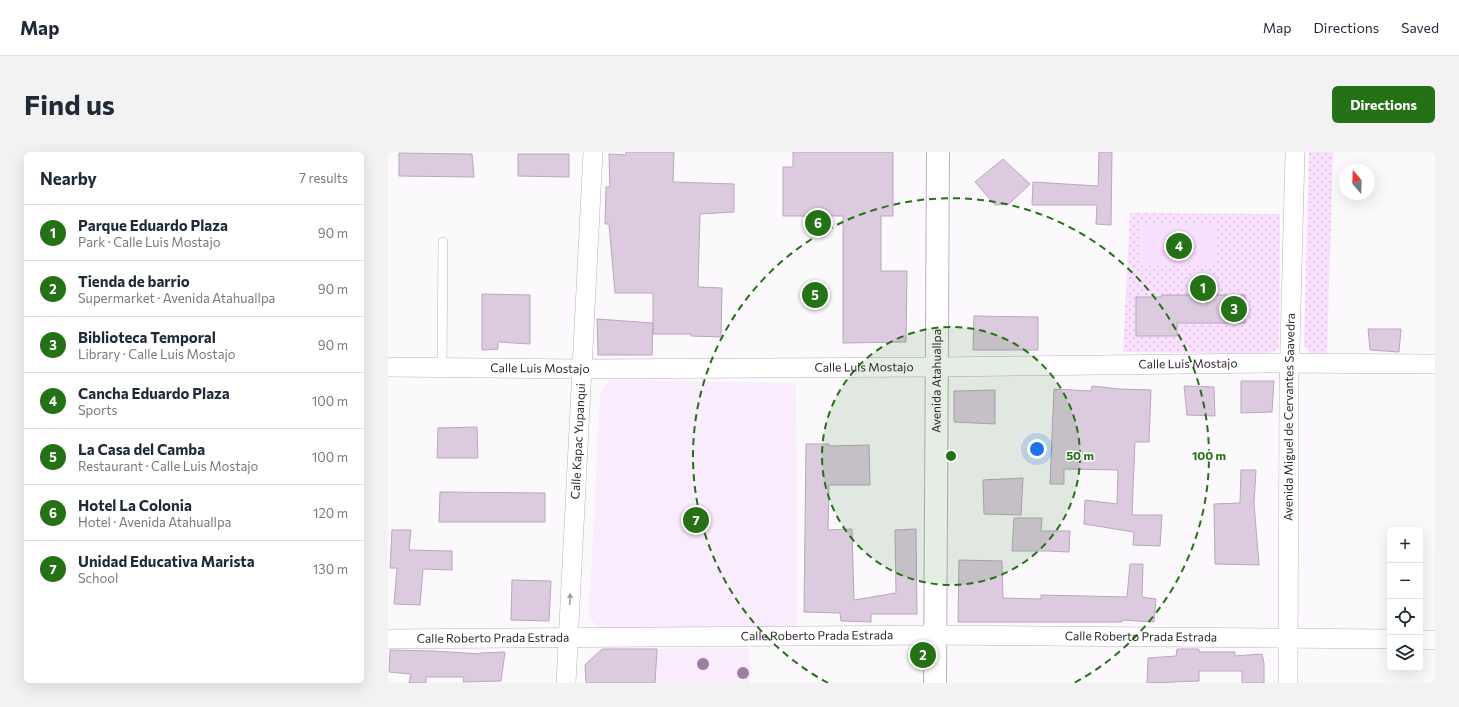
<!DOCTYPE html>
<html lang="en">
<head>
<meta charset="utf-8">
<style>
  body { margin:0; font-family:Commissioner,sans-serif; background:#f2f2f3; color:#1f2937 }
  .controls { position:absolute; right:12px; bottom:12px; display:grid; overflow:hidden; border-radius:6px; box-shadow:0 4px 16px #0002 }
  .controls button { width:36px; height:36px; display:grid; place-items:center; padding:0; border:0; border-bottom:1px solid #e0e1e3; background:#fff; color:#1f2937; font:20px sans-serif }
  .compass { position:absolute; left:951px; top:12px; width:36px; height:36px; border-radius:50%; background:#fff; box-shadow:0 4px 16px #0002; rotate:341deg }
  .you { position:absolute; left:649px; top:297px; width:14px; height:14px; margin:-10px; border:3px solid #fff; border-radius:50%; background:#1a73e8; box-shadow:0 0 0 6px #1a73e833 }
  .badge { display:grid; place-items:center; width:26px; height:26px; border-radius:50%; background:#257116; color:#fff; font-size:13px; font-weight:700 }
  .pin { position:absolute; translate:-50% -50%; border:2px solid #fff; box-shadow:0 1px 4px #0006 }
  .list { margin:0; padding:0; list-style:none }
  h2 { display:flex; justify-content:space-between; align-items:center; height:52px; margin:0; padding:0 16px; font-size:17px }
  h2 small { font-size:13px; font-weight:400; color:#747a83 }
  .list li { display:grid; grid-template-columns:26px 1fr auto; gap:12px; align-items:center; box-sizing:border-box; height:56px; padding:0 16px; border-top:1px solid #e0e1e3 }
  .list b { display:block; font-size:15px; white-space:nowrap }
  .list p { margin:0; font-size:13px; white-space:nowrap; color:#747a83 }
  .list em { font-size:13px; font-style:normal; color:#747a83 }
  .icon { flex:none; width:22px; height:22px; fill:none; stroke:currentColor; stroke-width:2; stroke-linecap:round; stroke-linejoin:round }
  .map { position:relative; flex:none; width:1047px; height:531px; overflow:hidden; border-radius:6px }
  header { display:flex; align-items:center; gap:24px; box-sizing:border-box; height:56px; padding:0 20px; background:#fff; border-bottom:1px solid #e0e1e3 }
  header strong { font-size:19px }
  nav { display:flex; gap:22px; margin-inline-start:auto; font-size:14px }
  .intro { display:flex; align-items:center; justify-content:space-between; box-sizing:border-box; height:96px; padding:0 24px }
  h1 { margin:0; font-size:28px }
  .button { padding:10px 18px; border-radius:6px; background:#257116; color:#fff; font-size:14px; font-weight:700 }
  main { display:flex; gap:24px; padding:0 24px }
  aside { flex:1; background:#fff; border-radius:6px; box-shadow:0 4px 16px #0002 }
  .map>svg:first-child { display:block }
</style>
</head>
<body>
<header>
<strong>Map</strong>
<nav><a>Map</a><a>Directions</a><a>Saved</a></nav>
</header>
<div class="intro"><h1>Find us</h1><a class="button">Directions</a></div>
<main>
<aside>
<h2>Nearby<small>7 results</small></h2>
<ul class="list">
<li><span class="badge">1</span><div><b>Parque Eduardo Plaza</b><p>Park · Calle Luis Mostajo</p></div><em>90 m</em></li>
<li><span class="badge">2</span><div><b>Tienda de barrio</b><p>Supermarket · Avenida Atahuallpa</p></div><em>90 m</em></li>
<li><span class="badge">3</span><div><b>Biblioteca Temporal</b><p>Library · Calle Luis Mostajo</p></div><em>90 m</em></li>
<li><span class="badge">4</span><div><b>Cancha Eduardo Plaza</b><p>Sports</p></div><em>100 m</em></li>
<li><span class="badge">5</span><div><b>La Casa del Camba</b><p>Restaurant · Calle Luis Mostajo</p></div><em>100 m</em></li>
<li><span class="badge">6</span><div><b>Hotel La Colonia</b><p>Hotel · Avenida Atahuallpa</p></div><em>120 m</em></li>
<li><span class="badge">7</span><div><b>Unidad Educativa Marista</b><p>School</p></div><em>130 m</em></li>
</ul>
</aside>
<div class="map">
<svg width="1047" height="531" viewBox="0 0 1047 531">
  <defs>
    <pattern id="grass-dots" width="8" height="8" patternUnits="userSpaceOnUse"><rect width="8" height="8" fill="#fae0ff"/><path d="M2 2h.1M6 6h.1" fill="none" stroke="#d7c0db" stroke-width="1.8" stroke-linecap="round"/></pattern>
  </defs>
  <rect width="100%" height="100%" fill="#fcf9fd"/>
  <g fill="#f9ecfc">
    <polygon points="223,228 408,231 410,476 215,475 207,473 202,465 202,444 212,243 216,234"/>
    <polygon points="362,496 362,531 198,531 197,513 214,497"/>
  </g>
  <g fill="url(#grass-dots)">
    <polygon points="921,0 945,0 939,202 922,201 916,194"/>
    <polygon points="742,61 892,62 891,197 878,202 735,200"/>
  </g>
  <polygon fill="#fae0ff" points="753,73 829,73 828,114 753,114"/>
  <g fill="#dccbdf" stroke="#b7a7bb">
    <polygon points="238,0 286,0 285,30 346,32 346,60 312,62 310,135 334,136 333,185 303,184 303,182 265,182 265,141 227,141 221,72 217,72 218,35 222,35 221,2 238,3"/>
    <polygon points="405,0 505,0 505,64 493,64 493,119 519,119 518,190 455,191 455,64 395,64 395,15 405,15"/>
    <polygon points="711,0 724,0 723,73 708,72 709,53 644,53 645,30 710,34"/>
    <polygon points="11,1 84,2 86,25 11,24"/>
    <polygon points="130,2 181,2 181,25 130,24"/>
    <polygon points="615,7 642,32 621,52 607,53 587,30"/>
    <polygon points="94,142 142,143 142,192 110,190 110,197 94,198"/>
    <polygon points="774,143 857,143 857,171 789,171 789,184 748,184 748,145 774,145"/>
    <polygon points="586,164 650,165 650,198 585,198"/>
    <polygon points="209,167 265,171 264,203 210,203"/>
    <polygon points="980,177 1013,177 1011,200 982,198"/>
    <polygon points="853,229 886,229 884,260 853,261"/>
    <polygon points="704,234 731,237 763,238 761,290 747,290 744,363 774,363 772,394 745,393 746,380 696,372 697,348 729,352 730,318 676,317 676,332 662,332 666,237 703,239"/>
    <polygon points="796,234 826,235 827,264 799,263"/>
    <polygon points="607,238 607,272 566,270 566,239"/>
    <polygon points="89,275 90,306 49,306 50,276"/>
    <polygon points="418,292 441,292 441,294 481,293 482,333 441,333 440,378 464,377 466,448 508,441 507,378 528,377 529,462 483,462 483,470 453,469 452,461 416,460"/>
    <polygon points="853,318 868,318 866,351 871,413 827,412 826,352 852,351"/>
    <polygon points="635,326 633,363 596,362 595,328"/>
    <polygon points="52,340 157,341 157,370 51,370"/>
    <polygon points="626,366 654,366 653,379 682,379 681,400 660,399 624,399"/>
    <polygon points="4,378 23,378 21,398 64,399 64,418 35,417 32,453 6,452 9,416 2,416"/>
    <polygon points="571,408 614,409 615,446 653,447 653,443 739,445 742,412 755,412 754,445 768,447 766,470 734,468 734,470 570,470"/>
    <polygon points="124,428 163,429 161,469 123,468"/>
    <polygon points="214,497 269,497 267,531 198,531 197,513"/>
    <polygon points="789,497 811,497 811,500 847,500 847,504 874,502 876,511 876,531 854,531 854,519 811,519 811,529 759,531 760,506 788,504"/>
    <polygon points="2,498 46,499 92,502 92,501 117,500 113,529 75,530 76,525 38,525 38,531 21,531 23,522 1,520"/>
  </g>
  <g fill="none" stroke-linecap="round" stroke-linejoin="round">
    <defs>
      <polyline id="service" points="54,215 55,90"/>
      <g id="minor">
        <path id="s1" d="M0,215L194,217L548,215L882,211L1047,212"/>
        <path id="s2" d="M0,487L547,483L1002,487"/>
        <polyline points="1032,488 1047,488"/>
        <path id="s3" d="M178,531L205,0"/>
        <path id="s4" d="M900,531L901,233L907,0"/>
      </g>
      <g id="secondary">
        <path id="s5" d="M547,531L550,0"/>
      </g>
    </defs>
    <use href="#service" stroke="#bdadc1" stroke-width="10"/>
    <use href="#minor" stroke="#bdadc1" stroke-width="20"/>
    <use href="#secondary" stroke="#bdadc1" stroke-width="24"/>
    <use href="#service" stroke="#fff" stroke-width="9"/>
    <use href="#minor" stroke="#fff" stroke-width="19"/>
    <use href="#secondary" stroke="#fff" stroke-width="22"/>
  </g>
  <g fill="#9b7ea1">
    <circle cx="315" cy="512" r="6"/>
    <circle cx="355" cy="521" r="6"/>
  </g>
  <defs><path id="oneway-solid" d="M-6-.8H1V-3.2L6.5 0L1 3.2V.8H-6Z"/></defs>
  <use fill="#a19ea1" href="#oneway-solid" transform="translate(182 447) rotate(-87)"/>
  <circle cx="563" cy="304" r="129" fill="#257116" fill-opacity=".12"/>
  <g fill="none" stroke="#257116" stroke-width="2" stroke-dasharray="7 5">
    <circle cx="563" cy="304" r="129"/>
    <path d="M440 531A258 258 0 1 1 686 531"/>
  </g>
  <g text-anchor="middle" stroke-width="3" stroke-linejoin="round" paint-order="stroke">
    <g font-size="12" fill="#2e272f" stroke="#fcf9fd">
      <text dy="4" stroke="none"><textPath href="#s1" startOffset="800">Calle Luis Mostajo</textPath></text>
      <text dy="4" stroke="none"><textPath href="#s1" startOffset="476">Calle Luis Mostajo</textPath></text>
      <text dy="4" stroke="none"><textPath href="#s1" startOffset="152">Calle Luis Mostajo</textPath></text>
      <text dy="4" stroke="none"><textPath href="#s5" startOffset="302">Avenida Atahuallpa</textPath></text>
      <text dy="4" stroke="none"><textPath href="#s4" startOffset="266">Avenida Miguel de Cervantes Saavedra</textPath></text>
      <text dy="4" stroke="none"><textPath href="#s3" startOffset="242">Calle Kapac Yupanqui</textPath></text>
      <text dy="4" stroke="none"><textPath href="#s2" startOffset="429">Calle Roberto Prada Estrada</textPath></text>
      <text dy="4" stroke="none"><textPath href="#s2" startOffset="753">Calle Roberto Prada Estrada</textPath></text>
      <text dy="4" stroke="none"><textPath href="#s2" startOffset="105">Calle Roberto Prada Estrada</textPath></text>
    </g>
  </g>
  <circle cx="563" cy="304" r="6" fill="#257116" stroke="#fcf9fd" stroke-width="2"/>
  <g font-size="12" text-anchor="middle" font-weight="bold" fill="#257116" stroke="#fcf9fd" stroke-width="3" stroke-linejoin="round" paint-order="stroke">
    <text x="692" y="308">50 m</text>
    <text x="821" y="308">100 m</text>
  </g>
</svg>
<div class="controls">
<button>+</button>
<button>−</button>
<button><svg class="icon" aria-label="locate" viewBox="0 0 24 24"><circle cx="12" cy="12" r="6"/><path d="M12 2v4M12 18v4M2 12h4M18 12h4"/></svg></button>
<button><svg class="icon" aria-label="layers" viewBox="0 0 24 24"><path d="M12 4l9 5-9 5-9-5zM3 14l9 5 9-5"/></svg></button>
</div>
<svg class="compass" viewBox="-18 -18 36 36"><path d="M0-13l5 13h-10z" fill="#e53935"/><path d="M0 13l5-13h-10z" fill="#747a83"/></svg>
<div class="you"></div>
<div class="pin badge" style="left:815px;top:136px">1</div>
<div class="pin badge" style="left:535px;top:503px">2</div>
<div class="pin badge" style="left:846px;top:157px">3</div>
<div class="pin badge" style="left:791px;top:94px">4</div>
<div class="pin badge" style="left:427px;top:143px">5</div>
<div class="pin badge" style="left:430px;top:71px">6</div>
<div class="pin badge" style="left:308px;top:368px">7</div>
</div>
</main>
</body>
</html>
